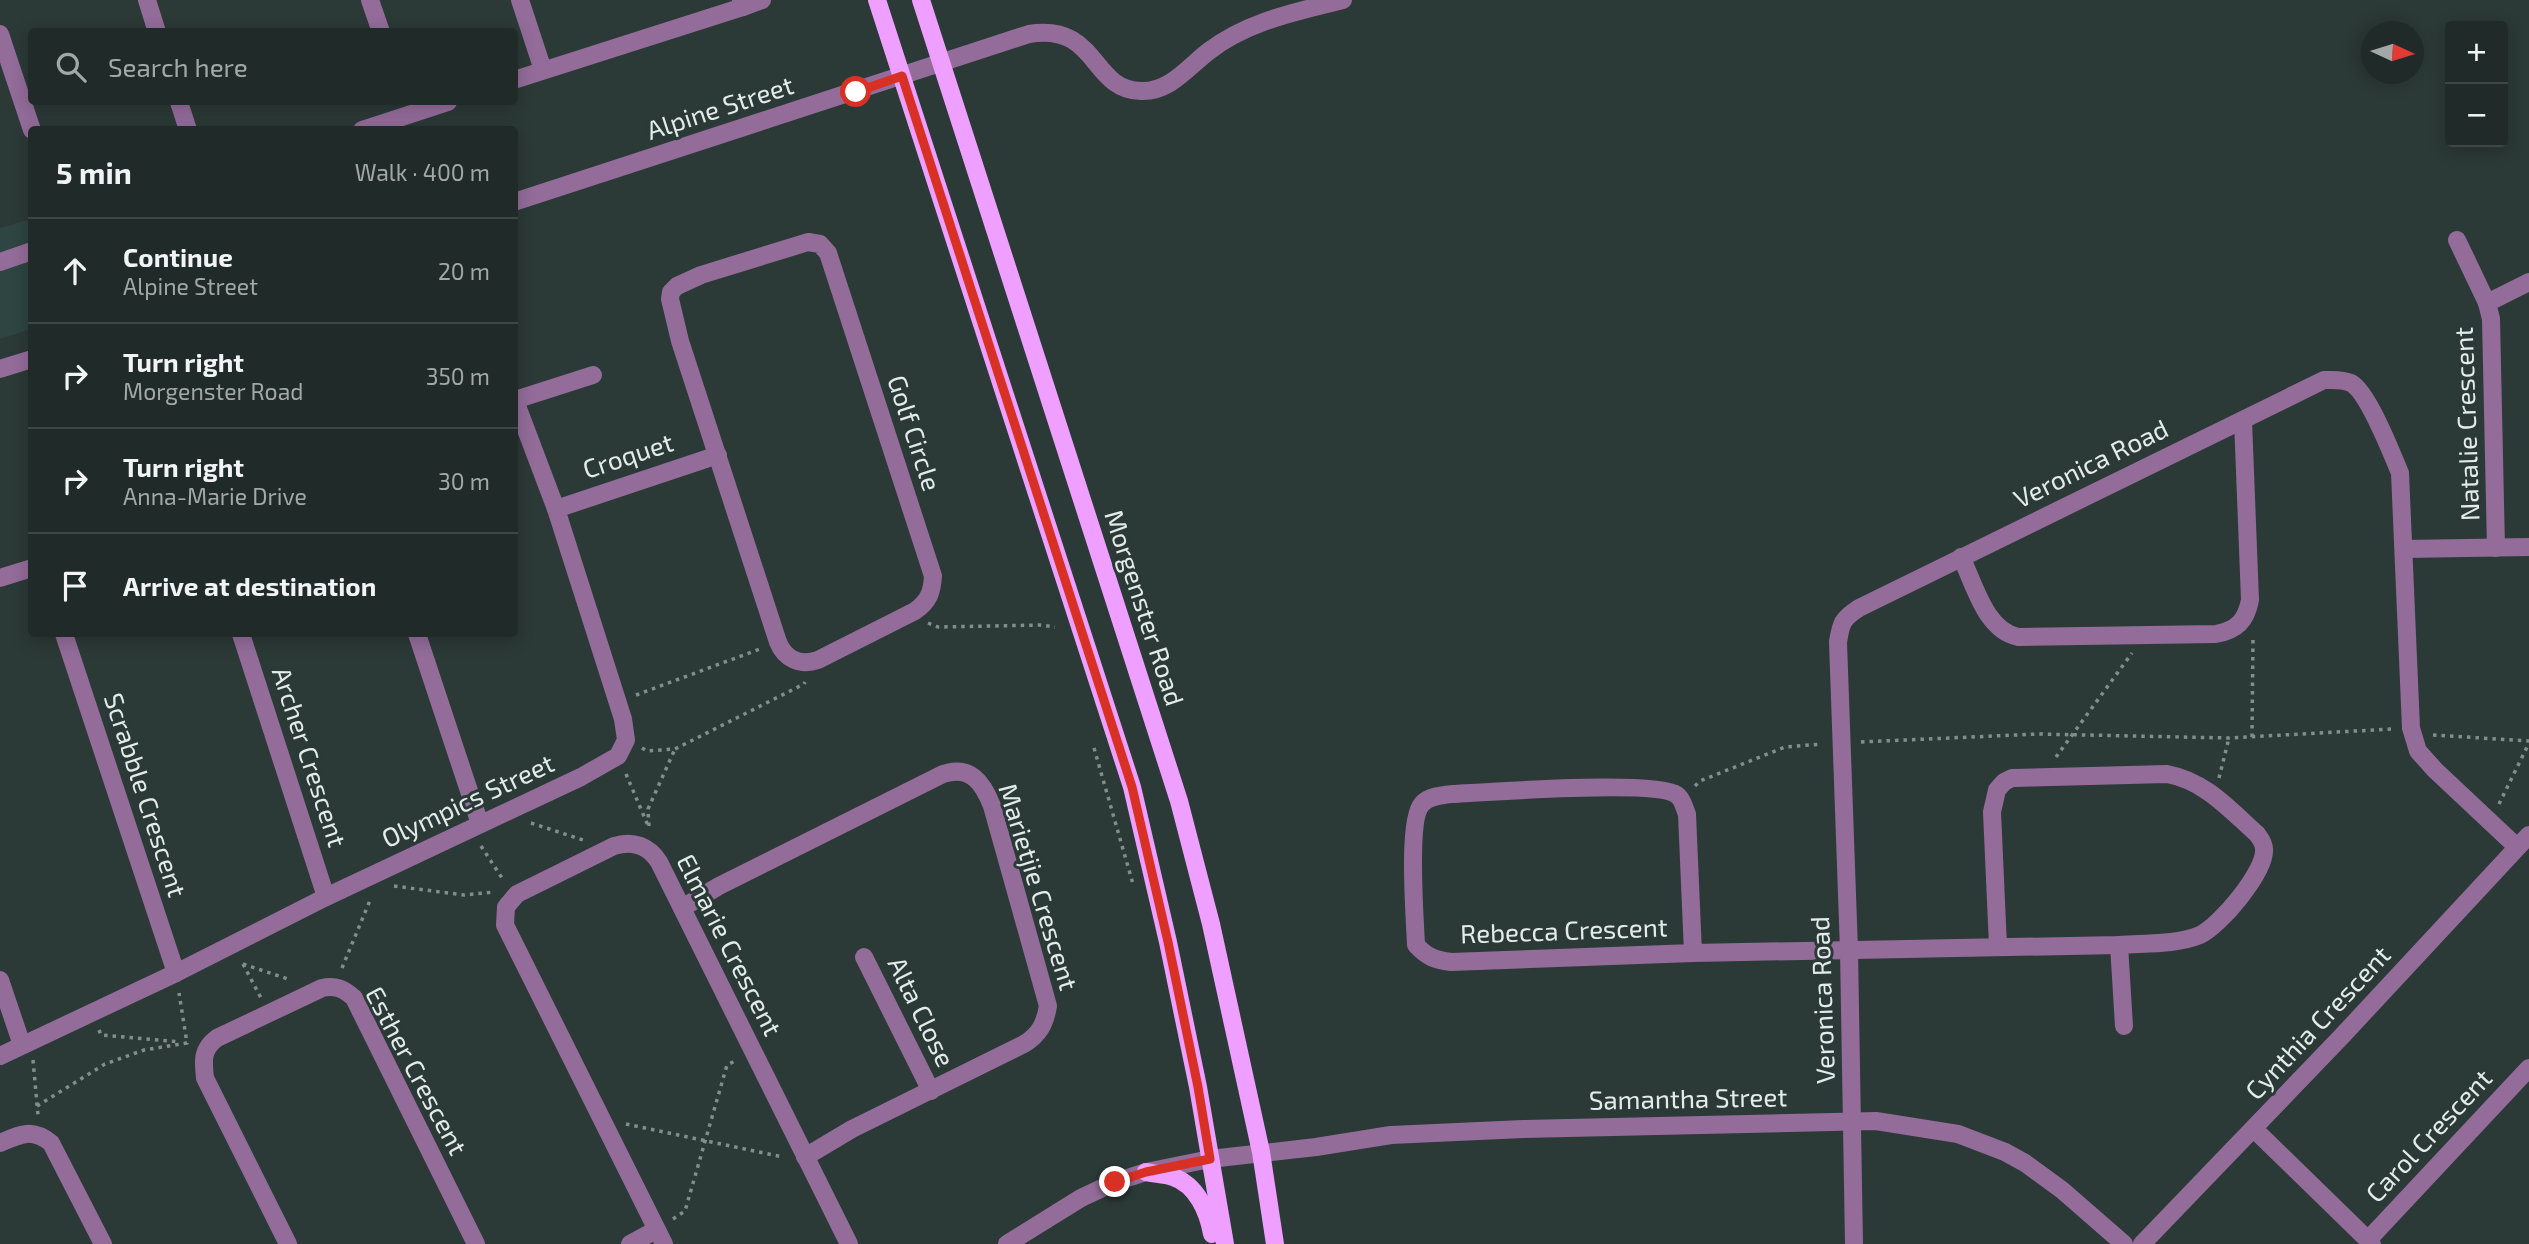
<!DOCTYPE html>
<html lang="en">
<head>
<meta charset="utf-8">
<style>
  body { margin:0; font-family:"Exo 2",sans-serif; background:#283331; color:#f1f3f6 }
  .controls { position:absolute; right:21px; top:21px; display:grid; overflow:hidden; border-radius:7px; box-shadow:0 4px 18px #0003 }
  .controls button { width:63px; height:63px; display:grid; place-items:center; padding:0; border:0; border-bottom:2px solid #3d4746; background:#202b29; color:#f1f3f6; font:35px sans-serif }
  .compass { position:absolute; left:2361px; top:21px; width:63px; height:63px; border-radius:50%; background:#202b29; box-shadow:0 4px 18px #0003; rotate:94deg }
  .stop { position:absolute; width:21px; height:21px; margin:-16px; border:5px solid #d93025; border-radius:50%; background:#fff }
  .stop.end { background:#d93025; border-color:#fff; box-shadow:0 2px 7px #0008 }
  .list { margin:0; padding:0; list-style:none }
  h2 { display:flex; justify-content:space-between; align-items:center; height:91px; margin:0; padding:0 28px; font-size:30px }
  h2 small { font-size:23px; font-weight:400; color:#a2a7a8 }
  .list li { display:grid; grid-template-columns:46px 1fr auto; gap:21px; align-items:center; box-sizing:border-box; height:105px; padding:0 28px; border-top:2px solid #3d4746 }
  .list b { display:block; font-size:26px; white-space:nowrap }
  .list p { margin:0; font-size:23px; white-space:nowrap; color:#a2a7a8 }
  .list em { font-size:23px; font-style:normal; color:#a2a7a8 }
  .icon { flex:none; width:38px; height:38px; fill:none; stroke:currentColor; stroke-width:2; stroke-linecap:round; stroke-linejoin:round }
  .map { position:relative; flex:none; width:2529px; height:1244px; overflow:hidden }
  .search { position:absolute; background:#202b29; box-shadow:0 4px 18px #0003; left:28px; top:28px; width:490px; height:77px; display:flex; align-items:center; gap:18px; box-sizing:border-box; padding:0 24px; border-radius:7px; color:#a2a7a8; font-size:26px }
  .panel { position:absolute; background:#202b29; box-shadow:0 4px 18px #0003; left:28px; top:126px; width:490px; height:511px; border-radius:7px }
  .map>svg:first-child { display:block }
</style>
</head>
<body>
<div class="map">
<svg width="2529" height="1244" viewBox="0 0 2529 1244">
  <rect width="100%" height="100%" fill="#2b3937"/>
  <polygon fill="#2e4542" points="31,219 31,329 0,339 0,228"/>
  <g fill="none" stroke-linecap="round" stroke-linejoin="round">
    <g stroke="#828e8c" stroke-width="3.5" stroke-dasharray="3.5 5" stroke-linecap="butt">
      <polyline points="928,623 938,627 1040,625 1055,627"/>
      <polyline points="636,695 760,649"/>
      <polyline points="2433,735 2529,741"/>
      <polyline points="2252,737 2253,638"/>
      <polyline points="1861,742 2038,734 2229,738 2392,729"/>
      <polyline points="642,748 647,751 675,749 804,684 805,682"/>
      <polyline points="1094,748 1133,884"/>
      <polyline points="2056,757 2132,653"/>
      <polyline points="626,774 649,828"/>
      <polyline points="2219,778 2229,738"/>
      <polyline points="1695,786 1700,781 1785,747 1822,744"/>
      <polyline points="2499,804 2529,743"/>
      <polyline points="531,823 583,840"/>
      <polyline points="649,826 648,809 675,749"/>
      <polyline points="481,846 504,881"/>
      <polyline points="394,886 464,895 494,892"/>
      <polyline points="243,964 291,980"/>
      <polyline points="243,964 261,998"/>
      <polyline points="342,968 371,898"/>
      <polyline points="99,1030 101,1035 180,1042"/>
      <polyline points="33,1060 38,1115"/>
      <polyline points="37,1106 105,1064 144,1050 187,1043 179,993"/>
      <polyline points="626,1124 783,1157"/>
      <polyline points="673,1219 685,1211 727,1065 737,1060"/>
    </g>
    <g stroke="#936c9a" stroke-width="18">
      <polyline points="147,0 157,32"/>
      <polyline points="370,0 381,32"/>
      <polyline points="520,0 543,70"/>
      <polyline points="743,7 762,0"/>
      <polyline points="0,34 32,130"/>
      <polyline points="514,80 743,7 741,0"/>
      <polyline points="179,102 188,130"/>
      <polyline points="362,130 448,102"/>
      <path d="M514,202L1029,34C1099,23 1090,90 1141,91C1170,92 1188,67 1209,51C1248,21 1296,12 1343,0"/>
      <polyline points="2457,240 2487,303"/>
      <path d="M808,242L820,244L828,253L933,576C932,592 929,601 915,611L818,660C800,666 785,659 778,642L680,341L670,299L671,292L677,286L701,275Z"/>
      <polyline points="0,262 32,251"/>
      <polyline points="0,369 32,359"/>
      <polyline points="515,400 593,375"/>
      <polyline points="556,509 718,455"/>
      <polyline points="2496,548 2491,319 2487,303 2529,282"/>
      <polyline points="2404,549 2529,547"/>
      <path d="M1961,557C1975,585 1985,630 2018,637L2216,634C2237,630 2246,621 2250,600L2243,420"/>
      <polyline points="0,578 32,568"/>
      <polyline points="64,634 176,973"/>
      <polyline points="241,634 326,897"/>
      <polyline points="417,634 480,824"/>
      <path d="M682,908L719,886L943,774C971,765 983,783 992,806L1048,1006C1045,1024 1039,1035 1024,1044L852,1129L805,1157"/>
      <polyline points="2119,945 2124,1026"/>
      <path d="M1693,953L1687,814C1684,808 1683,799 1677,795C1657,780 1488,792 1453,794C1443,795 1429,796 1422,804C1407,819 1415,920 1416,945C1427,957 1435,960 1451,962L1693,953L2119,945C2145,943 2176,945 2200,935C2220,926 2266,871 2264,849C2264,843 2260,838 2257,834C2229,809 2205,781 2167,774L2012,778L2004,782L1997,790L1992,812L1998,946"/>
      <polyline points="864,957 931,1091"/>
      <polyline points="0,980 22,1045"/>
      <polyline points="0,1056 176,973 326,897 581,777 618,756 626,740 623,719 556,509 514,398"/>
      <polyline points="2254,1129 2372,1244"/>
      <path d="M0,1143C20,1134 32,1128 51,1143L103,1244"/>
      <polyline points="2368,1240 2529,1068"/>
      <path d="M288,1244L205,1078C203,1060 202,1049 217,1038L322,988C336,985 344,989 354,998L476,1244"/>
      <polyline points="630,1244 656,1230"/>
      <path d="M664,1244L505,925L506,907L517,894L614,846C633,840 649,846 659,862L849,1244"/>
      <polyline points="1007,1244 1081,1198 1115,1182 1146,1172 1210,1159 1316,1147 1391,1135 1523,1129 1876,1121 1958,1134 2005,1152 2025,1163 2062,1190 2124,1244"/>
      <path d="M1854,1244L1849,950L1838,642C1841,623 1842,619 1859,608L2324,380C2333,380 2342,379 2351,383C2368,392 2392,454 2400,473L2411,728L2418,751L2435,770L2517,847"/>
      <polyline points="2142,1244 2342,1036 2529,835"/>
    </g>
    <g stroke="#ef9fff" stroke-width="18">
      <polyline points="877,0 1132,787 1168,942 1198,1087 1225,1244"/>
      <polyline points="921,0 1179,801 1211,924 1261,1152 1275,1244"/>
      <path d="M1146,1172C1154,1174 1165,1174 1173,1177C1197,1185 1208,1212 1212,1234"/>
    </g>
  </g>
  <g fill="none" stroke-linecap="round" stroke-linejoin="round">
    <polyline stroke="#d93025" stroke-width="9" points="856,92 902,76 1132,787 1168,942 1198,1087 1210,1159 1146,1172 1115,1182"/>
  </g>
  <g text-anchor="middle" stroke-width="6" stroke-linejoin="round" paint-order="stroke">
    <g font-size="26" fill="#e3ecea" stroke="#2b3937">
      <text transform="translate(720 108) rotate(-18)" y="9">Alpine Street</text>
      <text transform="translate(2467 424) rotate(-92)" y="9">Natalie Crescent</text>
      <text transform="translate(914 433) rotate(72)" y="9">Golf Circle</text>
      <text transform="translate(628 456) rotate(-18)" y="9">Croquet</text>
      <text transform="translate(2091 464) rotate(-26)" y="9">Veronica Road</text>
      <text transform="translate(1144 608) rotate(72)" y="9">Morgenster Road</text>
      <text transform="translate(309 757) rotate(72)" y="9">Archer Crescent</text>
      <text transform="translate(145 795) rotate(72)" y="9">Scrabble Crescent</text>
      <text transform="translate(468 801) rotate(-25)" y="9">Olympics Street</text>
      <text transform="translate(1038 887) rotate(73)" y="9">Marietjie Crescent</text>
      <text transform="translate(1564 931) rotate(-2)" y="9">Rebecca Crescent</text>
      <text transform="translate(729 945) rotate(63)" y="9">Elmarie Crescent</text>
      <text transform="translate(1823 1000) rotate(-92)" y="9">Veronica Road</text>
      <text transform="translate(921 1012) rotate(64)" y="9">Alta Close</text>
      <text transform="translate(2318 1023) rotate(-47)" y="9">Cynthia Crescent</text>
      <text transform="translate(416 1071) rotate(62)" y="9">Esther Crescent</text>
      <text transform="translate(1688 1099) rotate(-1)" y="9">Samantha Street</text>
      <text transform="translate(2429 1136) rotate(-47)" y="9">Carol Crescent</text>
    </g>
  </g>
</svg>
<div class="controls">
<button>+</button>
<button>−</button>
</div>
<svg class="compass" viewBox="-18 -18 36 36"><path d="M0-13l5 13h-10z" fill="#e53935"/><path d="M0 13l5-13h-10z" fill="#a2a7a8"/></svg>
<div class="stop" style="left:856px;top:92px"></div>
<div class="stop end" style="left:1115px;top:1182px"></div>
<div class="search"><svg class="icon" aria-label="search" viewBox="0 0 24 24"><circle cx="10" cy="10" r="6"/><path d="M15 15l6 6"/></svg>Search here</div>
<section class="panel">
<h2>5 min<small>Walk · 400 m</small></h2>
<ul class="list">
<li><svg class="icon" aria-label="ahead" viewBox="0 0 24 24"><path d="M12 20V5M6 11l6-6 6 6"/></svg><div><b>Continue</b><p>Alpine Street</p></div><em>20 m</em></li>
<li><svg class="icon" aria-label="right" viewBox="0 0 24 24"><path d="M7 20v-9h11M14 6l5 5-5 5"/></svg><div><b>Turn right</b><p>Morgenster Road</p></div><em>350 m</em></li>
<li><svg class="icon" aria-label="right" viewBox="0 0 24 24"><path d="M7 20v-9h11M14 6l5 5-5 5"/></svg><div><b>Turn right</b><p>Anna-Marie Drive</p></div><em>30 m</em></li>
<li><svg class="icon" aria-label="arrive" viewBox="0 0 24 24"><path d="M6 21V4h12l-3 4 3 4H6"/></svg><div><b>Arrive at destination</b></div></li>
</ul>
</section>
</div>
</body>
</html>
